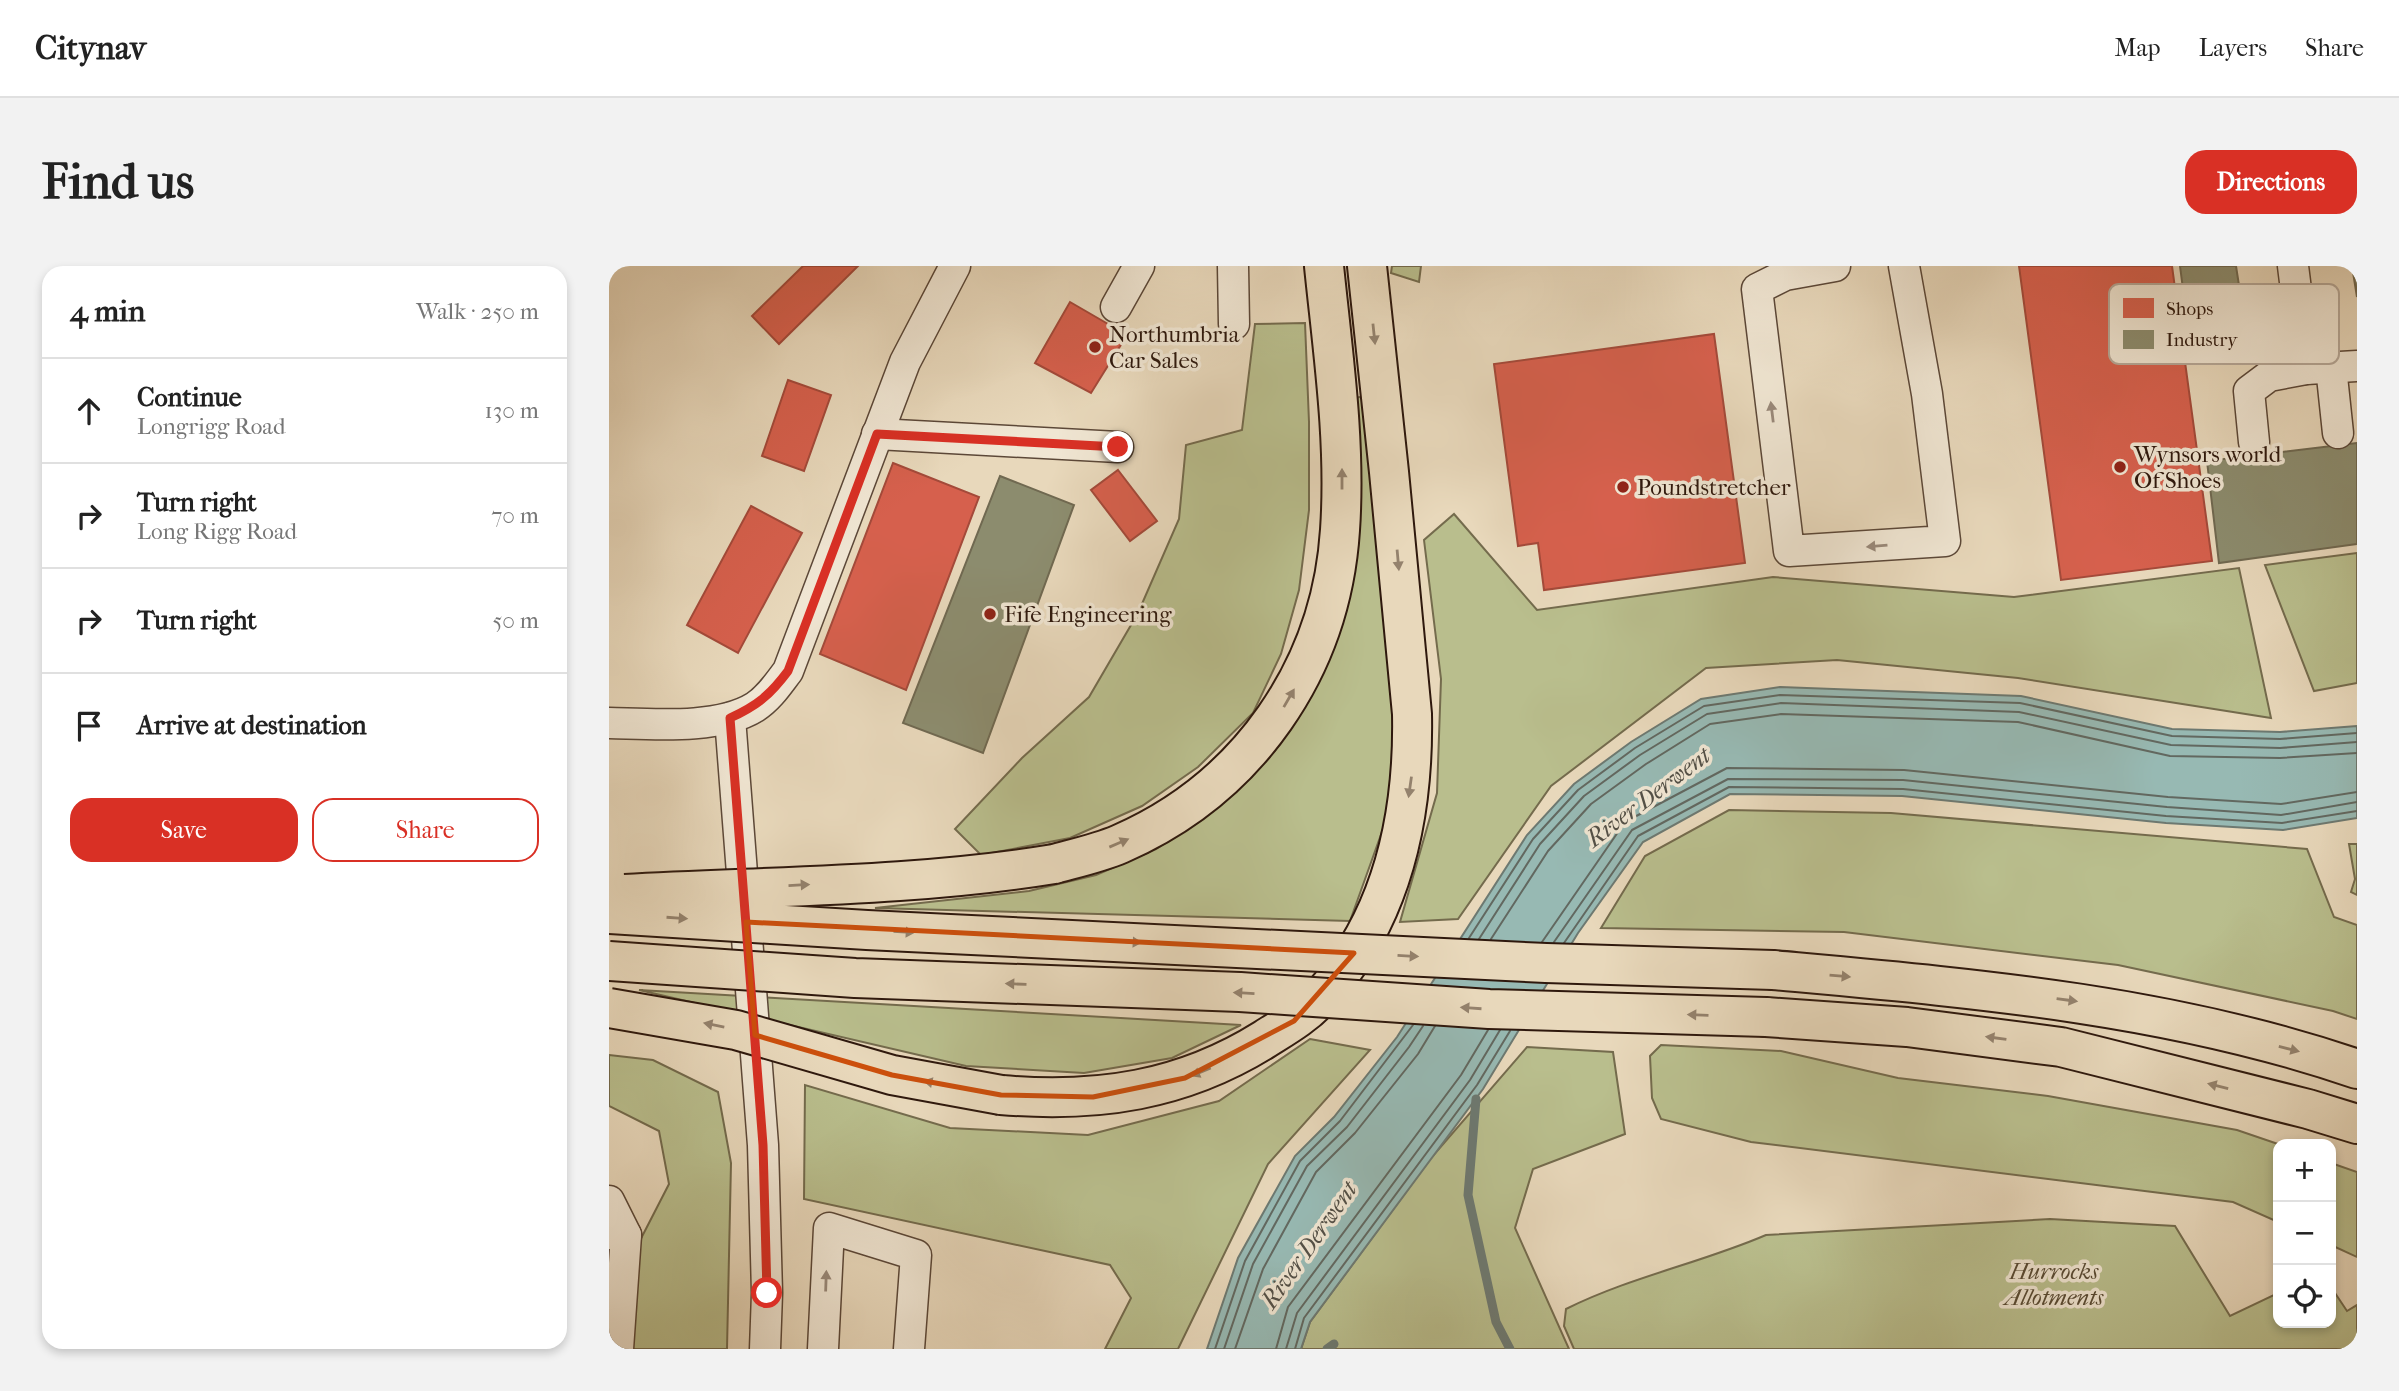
<!DOCTYPE html>
<html lang="en">
<head>
<meta charset="utf-8">
<style>
  body { margin:0; font-family:"IM FELL French Canon",serif; background:#f2f2f2; color:#222 }
  .controls { position:absolute; right:21px; bottom:21px; display:grid; overflow:hidden; border-radius:14px; box-shadow:0 4px 10px #0003 }
  .controls button { width:63px; height:63px; display:grid; place-items:center; padding:0; border:0; border-bottom:2px solid #e0e0e0; background:#fff; color:#222; font:35px sans-serif }
  .stop { position:absolute; width:21px; height:21px; margin:-16px; border:5px solid #d93025; border-radius:50%; background:#fff }
  .stop.end { background:#d93025; border-color:#fff; box-shadow:0 2px 7px #0008 }
  .list { margin:0; padding:0; list-style:none }
  h2 { display:flex; justify-content:space-between; align-items:center; height:91px; margin:0; padding:0 28px; font-size:30px }
  h2 small { font-size:23px; font-weight:400; color:#767676 }
  .list li { display:grid; grid-template-columns:46px 1fr auto; gap:21px; align-items:center; box-sizing:border-box; height:105px; padding:0 28px; border-top:2px solid #e0e0e0 }
  .list b { display:block; font-size:26px; white-space:nowrap }
  .list p { margin:0; font-size:23px; white-space:nowrap; color:#767676 }
  .list em { font-size:23px; font-style:normal; color:#767676 }
  .actions { display:flex; gap:14px; padding:21px 28px }
  .actions a { flex:1; padding:16px 0; border:2px solid #d93025; border-radius:21px; text-align:center; font-size:24px; color:#d93025 }
  .actions .main { background:#d93025; color:#fff }
  .icon { flex:none; width:38px; height:38px; fill:none; stroke:currentColor; stroke-width:2; stroke-linecap:round; stroke-linejoin:round }
  .map { position:relative; flex:none; width:1748px; height:1083px; overflow:hidden; border-radius:21px }
  header { display:flex; align-items:center; gap:42px; box-sizing:border-box; height:98px; padding:0 35px; background:#fff; border-bottom:2px solid #e0e0e0 }
  header strong { font-size:33px }
  nav { display:flex; gap:38px; margin-inline-start:auto; font-size:24px }
  .intro { display:flex; align-items:center; justify-content:space-between; box-sizing:border-box; height:168px; padding:0 42px }
  h1 { margin:0; font-size:49px }
  .button { padding:18px 32px; border-radius:21px; background:#d93025; color:#fff; font-size:24px; font-weight:700 }
  main { display:flex; gap:42px; padding:0 42px }
  aside { flex:1; background:#fff; border-radius:21px; box-shadow:0 4px 10px #0003 }
  .map>svg:first-child { display:block }
</style>
</head>
<body>
<header>
<strong>Citynav</strong>
<nav><a>Map</a><a>Layers</a><a>Share</a></nav>
</header>
<div class="intro"><h1>Find us</h1><a class="button">Directions</a></div>
<main>
<aside>
<h2>4 min<small>Walk · 250 m</small></h2>
<ul class="list">
<li><svg class="icon" aria-label="ahead" viewBox="0 0 24 24"><path d="M12 20V5M6 11l6-6 6 6"/></svg><div><b>Continue</b><p>Longrigg Road</p></div><em>130 m</em></li>
<li><svg class="icon" aria-label="right" viewBox="0 0 24 24"><path d="M7 20v-9h11M14 6l5 5-5 5"/></svg><div><b>Turn right</b><p>Long Rigg Road</p></div><em>70 m</em></li>
<li><svg class="icon" aria-label="right" viewBox="0 0 24 24"><path d="M7 20v-9h11M14 6l5 5-5 5"/></svg><div><b>Turn right</b></div><em>50 m</em></li>
<li><svg class="icon" aria-label="arrive" viewBox="0 0 24 24"><path d="M6 21V4h12l-3 4 3 4H6"/></svg><div><b>Arrive at destination</b></div></li>
</ul>
<div class="actions"><a class="main">Save</a><a>Share</a></div>
</aside>
<div class="map">
<svg width="1748" height="1083" viewBox="0 0 1748 1083">
  <rect width="100%" height="100%" fill="#e8d8bb"/>
  <filter id="stains"><feTurbulence type="fractalNoise" baseFrequency=".00286" numOctaves="4"/><feColorMatrix values="0 0 0 0 .2 0 0 0 0 .09 0 0 0 0 .02 0 0 0 .5 -.17"/></filter>
  <radialGradient id="worn" r=".72"><stop offset=".6" stop-color="#630" stop-opacity="0"/><stop offset="1" stop-color="#630" stop-opacity=".3"/></radialGradient>
  <g fill="#b9be8d" stroke="#746b4d" stroke-width="2">
    <polygon points="783,0 812,0 810,16 782,7"/>
    <polygon points="696,57 700,156 700,244 690,324 672,388 644,447 589,501 533,540 461,572 372,589 346,563 413,492 480,431 529,347 570,253 577,179 633,164 646,58"/>
    <polygon points="757,130 786,416 784,535 741,655 266,642 420,625 487,609 547,583 589,556 629,524 666,485 697,438 745,132"/>
    <polygon points="845,248 928,344 1164,311 1405,331 1630,302 1662,452 1409,412 1228,394 1097,402 942,520 849,653 791,656 828,527 832,413 815,274"/>
    <polygon points="1748,287 1748,417 1705,425 1656,299"/>
    <polygon points="1120,544 1282,547 1698,583 1725,651 1748,659 1748,753 1724,745 1509,699 1235,666 992,662 1036,590"/>
    <polygon points="1740,578 1748,578 1748,629 1742,626 1746,613"/>
    <polygon points="30,724 632,759 563,792 475,807 357,800"/>
    <polygon points="701,773 761,784 659,898 569,1083 496,1083 522,1032 501,999 195,933 196,819 341,862 479,869 610,835"/>
    <polygon points="1052,779 1172,785 1289,812 1439,830 1628,864 1669,878 1669,956 1624,936 1142,876 1052,853 1043,832 1041,790"/>
    <polygon points="918,781 1004,786 1016,868 924,903 906,962 960,1083 692,1083 701,1056 822,892"/>
    <polygon points="0,789 44,794 109,826 122,897 118,1083 20,1083 23,990 60,918 50,865 0,840"/>
    <polygon points="1722,897 1748,906 1748,991 1722,979"/>
    <path d="M1441,953L1566,960L1621,1050L1669,1027V1057H1722V1021L1738,1045L1748,1039V1083H965L955,1060L957,1043C1021,1011 1092,997 1157,969Z"/>
  </g>
  <polygon fill="#97b9b3" stroke="#6d7971" stroke-width="2" points="1171,421 1412,430 1563,463 1671,466 1748,460 1748,552 1674,564 1557,557 1293,530 1121,528 1034,576 969,667 874,823 701,1056 692,1083 598,1083 629,992 686,890 725,851 788,771 918,569 965,518 1022,476 1092,433"/>
  <g fill="#d6604d" stroke="#a44a3a" stroke-width="2">
    <polygon points="194,0 249,0 170,78 143,50"/>
    <polygon points="1410,0 1563,0 1603,295 1452,314"/>
    <polygon points="461,36 518,69 482,127 426,97"/>
    <polygon points="1105,68 1136,297 935,324 929,277 909,280 885,98"/>
    <polygon points="179,114 222,129 195,205 153,190"/>
    <polygon points="284,197 370,231 297,424 211,388"/>
    <polygon points="509,204 548,255 521,275 482,224"/>
    <polygon points="142,240 193,267 129,387 78,359"/>
  </g>
  <g fill="#8c8c6e" stroke="#706951" stroke-width="2">
    <polygon points="1571,0 1627,0 1640,84 1583,92"/>
    <polygon points="1743,0 1748,0 1748,31"/>
    <polygon points="1748,177 1748,278 1610,297 1598,195"/>
    <polygon points="391,210 465,239 374,487 294,457"/>
  </g>
  <g fill="none" stroke-linecap="round" stroke-linejoin="round">
    <g stroke="#626860" stroke-width="2">
      <polyline points="860,672 924,573 969,524 1026,482 1095,440 1171,429 1411,437 1563,470 1671,473 1748,467"/>
      <polyline points="870,673 931,578 975,530 1031,489 1098,448 1172,437 1410,446 1562,479 1671,482 1748,476"/>
      <polyline points="882,673 939,585 982,538 1037,498 1101,458 1172,448 1409,456 1561,490 1671,492 1748,487"/>
      <polyline points="933,676 1016,556 1118,502 1295,504 1559,531 1672,538 1748,526"/>
      <polyline points="945,676 1023,564 1119,513 1294,514 1558,541 1672,549 1748,536"/>
      <polyline points="955,677 1029,570 1120,521 1294,523 1557,550 1673,557 1748,545"/>
      <polyline points="606,1083 636,995 691,895 731,855 804,759"/>
      <polyline points="615,1083 644,998 698,900 738,861 800,781 814,760"/>
      <polyline points="626,1083 654,1003 707,906 746,867 809,788 826,760"/>
      <polyline points="667,1083 679,1041 852,809 879,764"/>
      <polyline points="677,1083 688,1047 861,814 891,764"/>
      <polyline points="686,1083 695,1052 868,819 901,765"/>
    </g>
    <g stroke="#6d7971" stroke-width="9">
      <polyline points="867,833 859,929 887,1056 901,1083"/>
      <polyline points="718,1083 725,1078"/>
    </g>
    <defs>
      <g id="minor">
        <polyline points="624,0 625,58"/>
        <polyline points="1226,0 1176,9 1148,23 1180,285 1336,275 1318,128 1295,0"/>
        <polyline points="1684,0 1697,103"/>
        <polyline points="507,41 530,0"/>
        <polyline points="1722,101 1729,167"/>
        <polyline points="268,168 509,181"/>
        <polyline points="1645,176 1640,125 1660,110 1697,103 1748,100"/>
        <polyline points="121,452 154,879 158,1027 156,1083"/>
        <path d="M0,457C43,458 109,464 146,441C160,432 169,418 179,405L296,96L346,0"/>
        <polyline points="0,935 17,969 0,968"/>
        <polyline points="9,1083 17,969"/>
        <polyline points="214,1083 220,962 307,989 300,1083"/>
      </g>
      <g id="highway">
        <path d="M445,598C467,592 490,587 511,578C639,522 722,403 731,264C737,176 724,88 715,0"/>
        <path d="M1164,704C1361,722 1559,738 1748,803"/>
        <polyline points="1157,751 1298,761 1452,781 1699,843 1748,858"/>
        <path d="M392,829C488,837 573,825 656,773C675,761 696,749 711,732C783,654 805,551 803,448L780,206L758,0"/>
      </g>
    </defs>
    <use href="#minor" stroke="#5c4838" stroke-width="33"/>
    <use href="#highway" stroke="#2e180d" stroke-width="42"/>
    <use href="#minor" stroke="#f0e6d3" stroke-width="30"/>
    <use href="#highway" stroke="#e8d8bb" stroke-width="38"/>
    <defs>
      <g id="highway-bridge">
        <path d="M16,628C159,620 304,621 445,598"/>
        <polyline points="0,648 258,664 937,697 1164,704"/>
        <polyline points="0,695 246,712 631,726 880,743 1157,751"/>
        <polyline points="0,742 127,764 283,809 392,829"/>
      </g>
    </defs>
    <use href="#highway-bridge" stroke="#2e180d" stroke-width="42" stroke-linecap="butt"/>
    <use href="#highway-bridge" stroke="#e8d8bb" stroke-width="38"/>
  </g>
  <defs><path id="oneway-solid" d="M-6-.8H1V-3.2L6.5 0L1 3.2V.8H-6Z" transform="scale(1.75)"/></defs>
  <g fill="#94826d">
    <use href="#oneway-solid" transform="translate(765 68) rotate(84)"/>
    <use href="#oneway-solid" transform="translate(733 213) rotate(-90)"/>
    <use href="#oneway-solid" transform="translate(789 294) rotate(85)"/>
    <use href="#oneway-solid" transform="translate(680 432) rotate(-60)"/>
    <use href="#oneway-solid" transform="translate(801 521) rotate(98)"/>
    <use href="#oneway-solid" transform="translate(510 577) rotate(-23)"/>
    <use href="#oneway-solid" transform="translate(190 619) rotate(-3)"/>
    <use href="#oneway-solid" transform="translate(68 652) rotate(4)"/>
    <use href="#oneway-solid" transform="translate(295 666) rotate(3)"/>
    <use href="#oneway-solid" transform="translate(522 676) rotate(3)"/>
    <use href="#oneway-solid" transform="translate(799 690) rotate(3)"/>
    <use href="#oneway-solid" transform="translate(1231 710) rotate(5)"/>
    <use href="#oneway-solid" transform="translate(407 718) rotate(-178)"/>
    <use href="#oneway-solid" transform="translate(635 727) rotate(-177)"/>
    <use href="#oneway-solid" transform="translate(1458 734) rotate(8)"/>
    <use href="#oneway-solid" transform="translate(862 742) rotate(-176)"/>
    <use href="#oneway-solid" transform="translate(1089 749) rotate(-178)"/>
    <use href="#oneway-solid" transform="translate(105 759) rotate(-169)"/>
    <use href="#oneway-solid" transform="translate(1387 772) rotate(-172)"/>
    <use href="#oneway-solid" transform="translate(1680 783) rotate(14)"/>
    <use href="#oneway-solid" transform="translate(592 806) rotate(158)"/>
    <use href="#oneway-solid" transform="translate(325 817) rotate(-168)"/>
    <use href="#oneway-solid" transform="translate(1609 820) rotate(-166)"/>
  </g>
  <g fill="#99897a">
    <use href="#oneway-solid" transform="translate(1163 146) rotate(-97)"/>
    <use href="#oneway-solid" transform="translate(1268 280) rotate(175)"/>
    <use href="#oneway-solid" transform="translate(217 1015) rotate(-88)"/>
  </g>
  <g fill="none" stroke-linecap="round" stroke-linejoin="round">
    <path stroke="#d93025" stroke-width="9" d="M158,1027L154,879L121,452C149,439 161,429 179,405L268,168L509,181"/>
  </g>
  <path fill="none" stroke="#cc4f0c" stroke-width="5" stroke-linejoin="round" d="M137,656L745,687L685,755L576,812L484,831L392,829L283,809L146,769Z"/>
  <g fill="#8f2418" stroke="#f0e6d3" stroke-width="2.5">
    <circle cx="486" cy="81" r="7"/>
    <circle cx="1511" cy="201" r="7"/>
    <circle cx="1014" cy="221" r="7"/>
    <circle cx="381" cy="348" r="7"/>
  </g>
  <g text-anchor="middle" stroke-width="7" stroke-linejoin="round" paint-order="stroke">
    <g font-size="23" fill="#2e180d" stroke="#f0e6d3" text-anchor="start">
      <text x="500" y="76">Northumbria<tspan x="500" dy="26">Car Sales</tspan></text>
      <text x="1525" y="196">Wynsors world<tspan x="1525" dy="26">Of Shoes</tspan></text>
      <text x="1028" y="229">Poundstretcher</text>
      <text x="395" y="356">Fife Engineering</text>
    </g>
    <g font-size="23" font-style="italic" fill="#584a33" stroke="#f0e6d3">
      <text x="1445" y="1013">Hurrocks<tspan x="1445" dy="26">Allotments</tspan></text>
    </g>
    <g font-size="24" font-style="italic" fill="#535047" stroke="#f0e6d3">
      <text transform="translate(1039 531) rotate(-37)" y="8">River Derwent</text>
      <text transform="translate(700 979) rotate(-55)" y="8">River Derwent</text>
    </g>
  </g>
  <rect x="1500" y="18" width="230" height="80" rx="10" fill="#f0e6d3" stroke="#b6a898" stroke-width="2"/>
  <rect x="1514" y="32" width="31" height="20" fill="#d6604d"/>
  <rect x="1514" y="64" width="31" height="19" fill="#8c8c6e"/>
  <g font-size="19" fill="#2e180d">
    <text x="1557" y="49">Shops</text>
    <text x="1557" y="80">Industry</text>
  </g>
  <rect width="100%" height="100%" filter="url(#stains)"/>
  <rect width="100%" height="100%" fill="url(#worn)"/>
</svg>
<div class="controls">
<button>+</button>
<button>−</button>
<button><svg class="icon" aria-label="locate" viewBox="0 0 24 24"><circle cx="12" cy="12" r="6"/><path d="M12 2v4M12 18v4M2 12h4M18 12h4"/></svg></button>
</div>
<div class="stop" style="left:158px;top:1027px"></div>
<div class="stop end" style="left:509px;top:181px"></div>
</div>
</main>
</body>
</html>
